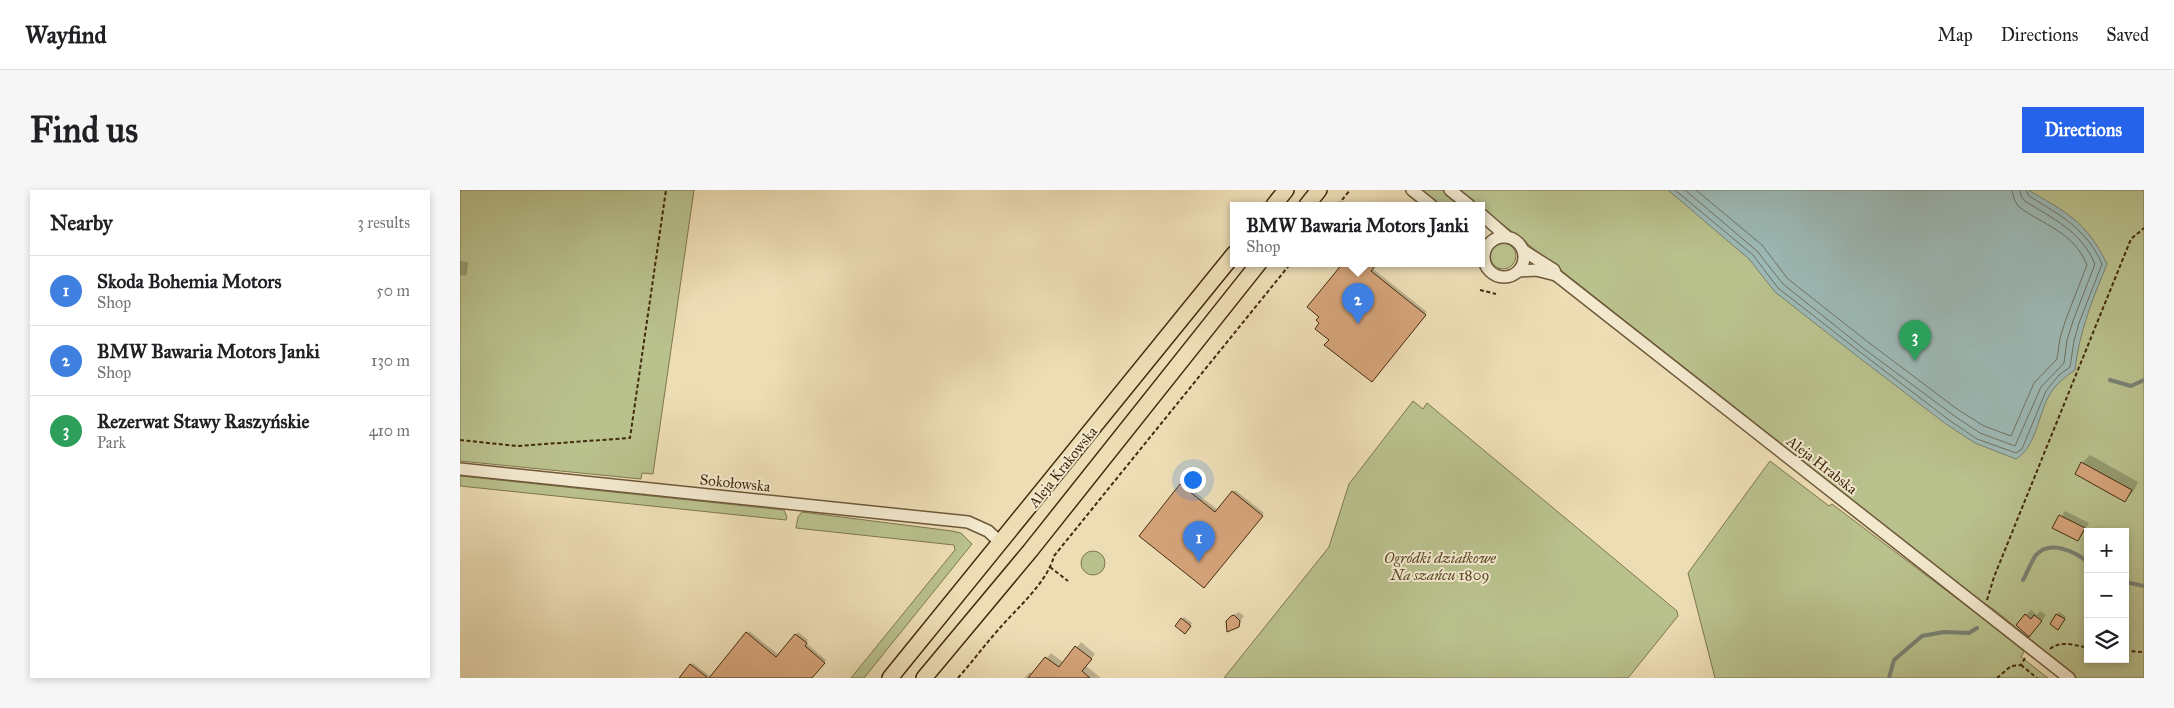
<!DOCTYPE html>
<html lang="en">
<head>
<meta charset="utf-8">
<style>
  body { margin:0; font-family:"IM FELL Great Primer",serif; background:#f6f6f6; color:#202124 }
  .controls { position:absolute; right:15px; bottom:15px; display:grid; overflow:hidden; border-radius:0px; box-shadow:0 2px 8px #0003 }
  .controls button { width:45px; height:45px; display:grid; place-items:center; padding:0; border:0; border-bottom:1px solid #e0e0e0; background:#fff; color:#202124; font:25px sans-serif }
  .you { position:absolute; left:732px; top:289px; width:18px; height:18px; margin:-12px; border:4px solid #fff; border-radius:50%; background:#1a73e8; box-shadow:0 0 0 8px #1a73e833 }
  .badge { display:grid; place-items:center; width:32px; height:32px; border-radius:50%; background:#2563eb; color:#fff; font-size:16px; font-weight:700 }
  .pin { position:absolute; translate:-50% -41px; filter:drop-shadow(0 1px 2px #0008) }
  .pin::after { content:''; position:absolute; top:26px; width:18px; height:15px; background:inherit; clip-path:polygon(0 0,100% 0,50% 100%) }
  .popup { position:absolute; left:770px; top:12px; width:255px; height:65px; box-sizing:border-box; display:grid; place-content:center; border-radius:0px; background:#fff; filter:drop-shadow(0 1px 4px #0005); font-size:16px; white-space:nowrap; color:#757577 }
  .popup b { font-size:19px; color:#202124 }
  .popup::after { content:''; position:absolute; left:50%; top:100%; margin-left:-10px; border:10px solid transparent; border-top-color:#fff }
  .list { margin:0; padding:0; list-style:none }
  h2 { display:flex; justify-content:space-between; align-items:center; height:65px; margin:0; padding:0 20px; font-size:21px }
  h2 small { font-size:16px; font-weight:400; color:#757577 }
  .list li { display:grid; grid-template-columns:32px 1fr auto; gap:15px; align-items:center; box-sizing:border-box; height:70px; padding:0 20px; border-top:1px solid #e0e0e0 }
  .list b { display:block; font-size:19px; white-space:nowrap }
  .list p { margin:0; font-size:16px; white-space:nowrap; color:#757577 }
  .list em { font-size:16px; font-style:normal; color:#757577 }
  .icon { flex:none; width:28px; height:28px; fill:none; stroke:currentColor; stroke-width:2; stroke-linecap:round; stroke-linejoin:round }
  .map { position:relative; flex:none; width:1684px; height:488px; overflow:hidden; border-radius:0px }
  header { display:flex; align-items:center; gap:30px; box-sizing:border-box; height:70px; padding:0 25px; background:#fff; border-bottom:1px solid #e0e0e0 }
  header strong { font-size:24px }
  nav { display:flex; gap:28px; margin-inline-start:auto; font-size:18px }
  .intro { display:flex; align-items:center; justify-content:space-between; box-sizing:border-box; height:120px; padding:0 30px }
  h1 { margin:0; font-size:35px }
  .button { padding:12px 22px; border-radius:0px; background:#2563eb; color:#fff; font-size:18px; font-weight:700 }
  main { display:flex; gap:30px; padding:0 30px }
  aside { flex:1; background:#fff; border-radius:0px; box-shadow:0 2px 8px #0003 }
  .map>svg:first-child { display:block }
</style>
</head>
<body>
<header>
<strong>Wayfind</strong>
<nav><a>Map</a><a>Directions</a><a>Saved</a></nav>
</header>
<div class="intro"><h1>Find us</h1><a class="button">Directions</a></div>
<main>
<aside>
<h2>Nearby<small>3 results</small></h2>
<ul class="list">
<li><span class="badge" style="background:#3f7fe0">1</span><div><b>Skoda Bohemia Motors</b><p>Shop</p></div><em>50 m</em></li>
<li><span class="badge" style="background:#3f7fe0">2</span><div><b>BMW Bawaria Motors Janki</b><p>Shop</p></div><em>130 m</em></li>
<li><span class="badge" style="background:#2e9e5b">3</span><div><b>Rezerwat Stawy Raszyńskie</b><p>Park</p></div><em>410 m</em></li>
</ul>
</aside>
<div class="map">
<svg width="1684" height="488" viewBox="0 0 1684 488">
  <rect width="100%" height="100%" fill="#edddb5"/>
  <filter id="stains"><feTurbulence type="fractalNoise" baseFrequency=".004" numOctaves="4"/><feColorMatrix values="0 0 0 0 .2 0 0 0 0 .09 0 0 0 0 .02 0 0 0 .5 -.17"/></filter>
  <radialGradient id="worn" r=".72"><stop offset=".6" stop-color="#630" stop-opacity="0"/><stop offset="1" stop-color="#630" stop-opacity=".3"/></radialGradient>
  <g fill="#b9c18d" stroke="#7e764e" fill-rule="evenodd">
    <polygon points="0,0 234,0 193,284 182,283 181,289 0,271"/>
    <polygon points="961,0 982,0 1001,15 979,15"/>
    <path d="M999,0H1684V488H1617L1536,421L1514,406L1022,18V15H1018ZM1628,342H1665V469H1628Z"/>
    <circle cx="1043" cy="66" r="13"/>
    <polygon points="953,211 963,219 967,213 1217,421 1218,426 1168,488 764,488 869,357 889,294"/>
    <polygon points="1310,271 1369,316 1372,314 1565,460 1561,467 1588,488 1255,488 1228,383"/>
    <polygon points="0,286 324,320 327,327 326,330 0,296"/>
    <polygon points="342,322 492,341 501,343 512,354 404,488 391,488 490,366 495,360 494,355 336,338 338,327"/>
    <circle cx="633" cy="373" r="12"/>
  </g>
  <path fill="#9dbab7" stroke="#798173" d="M1208,0H1568C1606,22 1627,32 1647,74C1633,108 1619,142 1615,180C1606,186 1596,194 1590,204C1578,224 1577,256 1556,269L1515,253L1486,234L1397,166L1315,102L1289,69Z"/>
  <g fill="#0003">
    <polygon points="0,71 8,72 7,84 5,86 0,85"/>
    <polygon points="885,73 917,73 912,78 967,122 914,189 861,133 861,127 849,117"/>
    <polygon points="1630,265 1678,292 1673,302 1665,310 1622,273"/>
    <polygon points="723,293 758,320 775,300 804,323 746,395 721,295"/>
    <polygon points="1605,321 1629,333 1618,350 1594,338"/>
    <polygon points="1571,420 1577,425 1580,421 1586,425 1574,441 1566,425"/>
    <polygon points="779,422 784,426 776,438 769,428"/>
    <polygon points="1599,422 1606,427 1600,436 1591,434"/>
    <polygon points="724,427 732,433 725,443 716,436"/>
    <polygon points="289,441 319,465 338,442 348,450 346,453 366,470 351,488 220,488 233,473 251,487"/>
    <polygon points="621,452 635,464 626,476 641,488 564,488 570,482 573,484 591,463 604,473"/>
  </g>
  <g fill="none" stroke-linecap="round" stroke-linejoin="round">
    <g stroke="#707262" stroke-width="1">
      <path d="M1215,0L1293,65L1318,98L1400,162L1489,230L1517,249L1556,263L1562,259L1586,201L1599,185L1610,177L1614,151L1619,133L1642,74C1627,39 1600,25 1569,6L1566,0"/>
      <path d="M1225,0L1297,61L1323,94L1403,158L1493,225L1520,243L1555,256L1581,197L1604,173L1607,150L1613,131L1635,74C1621,41 1593,29 1565,11L1561,6L1560,0"/>
      <path d="M1236,0L1302,55L1328,89L1408,152L1497,219L1524,236L1551,246L1574,193L1597,169L1600,148L1606,129L1627,75C1613,41 1584,36 1558,16L1554,9L1552,0"/>
    </g>
    <g stroke="#798173" stroke-width="4">
      <polyline points="1650,190 1671,196 1684,190"/>
      <path d="M1563,390C1567,383 1571,372 1576,365C1590,349 1615,362 1628,372"/>
      <polyline points="1665,392 1684,396"/>
      <polyline points="1429,488 1434,470 1462,446 1484,442 1509,443 1517,438"/>
    </g>
  </g>
  <g fill="#d5a379" stroke="#432b0e">
    <polygon points="883,73 918,73 911,81 966,125 912,192 864,155 869,150 855,139 859,133 856,130 859,127 847,117"/>
    <polygon points="1621,272 1672,300 1665,312 1615,284"/>
    <polygon points="720,294 755,322 772,301 803,326 744,398 679,346"/>
    <polygon points="1599,325 1625,338 1618,351 1592,338"/>
    <polygon points="1565,424 1571,429 1574,425 1582,431 1569,447 1556,435"/>
    <polygon points="1596,424 1605,429 1598,440 1590,434"/>
    <polygon points="774,425 780,431 779,437 767,442 766,431 771,426"/>
    <polygon points="721,428 731,436 725,444 715,436"/>
    <polygon points="286,442 316,467 335,444 347,453 345,456 365,473 352,488 249,488"/>
    <polygon points="615,456 632,469 622,481 630,488 568,488 585,467 599,477"/>
    <polygon points="230,474 248,488 219,488"/>
  </g>
  <g fill="none" stroke-linecap="round" stroke-linejoin="round">
    <defs>
      <g id="minor">
        <polyline points="952,0 971,15"/>
        <polyline points="990,0 1009,15"/>
        <polyline points="1022,25 1046,46"/>
        <circle cx="1044" cy="67" r="20"/>
        <polyline points="1064,61 1094,80 1096,85 1609,488"/>
        <polyline points="1059,81 1076,80 1096,85"/>
        <polyline points="0,279 508,332 528,341 541,353"/>
      </g>
      <g id="major">
        <polyline points="814,15 826,0"/>
        <polyline points="847,15 859,0"/>
        <polyline points="430,488 774,64"/>
        <polyline points="464,488 570,361 799,73"/>
      </g>
    </defs>
    <use href="#minor" stroke="#6e5838" stroke-width="14"/>
    <use href="#major" stroke="#432b0e" stroke-width="18"/>
    <g stroke="#432b0e" stroke-width="2" stroke-dasharray="4 2.5" stroke-linecap="butt">
      <polyline points="878,15 890,0"/>
      <polyline points="1020,100 1036,104"/>
      <polyline points="0,250 57,256 170,248 206,0"/>
      <polyline points="590,377 608,391"/>
      <polyline points="1527,410 1534,387 1671,49 1684,38"/>
      <path d="M1590,459C1601,450 1615,455 1628,458"/>
      <polyline points="1665,461 1684,462"/>
      <polyline points="1561,475 1577,488"/>
      <path d="M498,488C512,472 524,456 538,440C556,419 587,393 594,366L831,73"/>
      <polyline points="1537,488 1551,476 1561,475 1565,468"/>
    </g>
    <use href="#minor" stroke="#f3e9cf" stroke-width="11"/>
    <use href="#major" stroke="#edddb5" stroke-width="15"/>
  </g>
  <g text-anchor="middle" stroke-width="4" stroke-linejoin="round" paint-order="stroke">
    <g font-size="15" fill="#432b0e" stroke="#f3e9cf">
      <text transform="translate(1362 275) rotate(38)" y="5">Aleja Hrabska</text>
      <text transform="translate(603 277) rotate(-51)" y="5">Aleja Krakowska</text>
      <text transform="translate(275 293) rotate(6)" y="5">Sokołowska</text>
    </g>
    <g font-size="15" font-style="italic" fill="#5b4927" stroke="#f3e9cf">
      <text x="980" y="373">Ogródki działkowe<tspan x="980" dy="17">Na szańcu 1809</tspan></text>
    </g>
  </g>
  <rect width="100%" height="100%" filter="url(#stains)"/>
  <rect width="100%" height="100%" fill="url(#worn)"/>
</svg>
<div class="controls">
<button>+</button>
<button>−</button>
<button><svg class="icon" aria-label="layers" viewBox="0 0 24 24"><path d="M12 4l9 5-9 5-9-5zM3 14l9 5 9-5"/></svg></button>
</div>
<div class="you"></div>
<div class="pin badge" style="left:739px;top:372px;background:#3f7fe0">1</div>
<div class="pin badge" style="left:898px;top:134px;background:#3f7fe0">2</div>
<div class="popup"><b>BMW Bawaria Motors Janki</b>Shop</div>
<div class="pin badge" style="left:1455px;top:171px;background:#2e9e5b">3</div>
</div>
</main>
</body>
</html>
